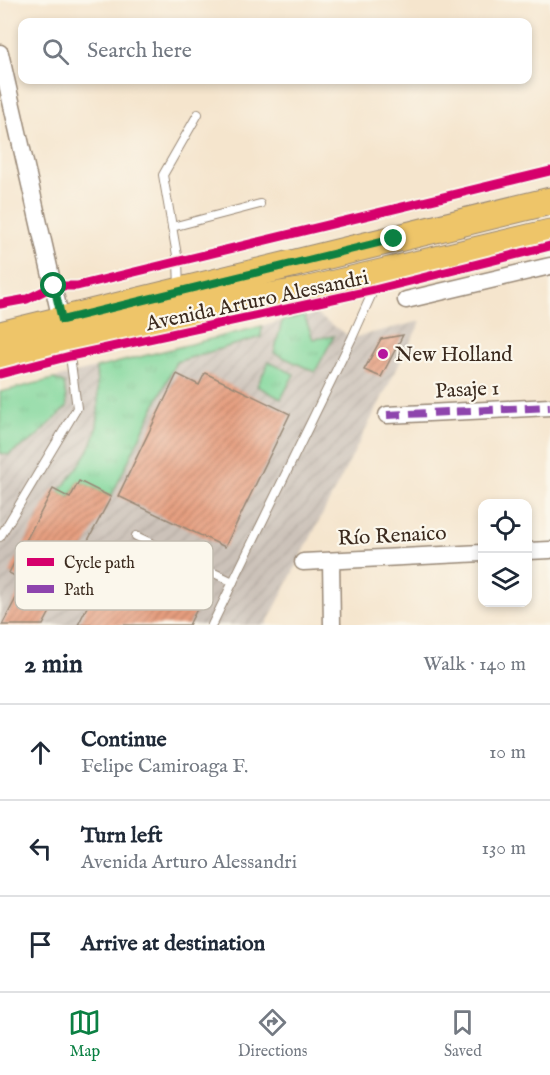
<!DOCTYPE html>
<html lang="en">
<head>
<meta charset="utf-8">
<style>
  body { margin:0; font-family:"IM FELL English",serif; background:#f6f6f7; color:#1f2937 }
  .controls { position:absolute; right:18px; bottom:18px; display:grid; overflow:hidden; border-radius:12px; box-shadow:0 3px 9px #0003 }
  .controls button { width:54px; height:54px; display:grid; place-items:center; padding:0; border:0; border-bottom:2px solid #e0e1e3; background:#fff; color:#1f2937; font:30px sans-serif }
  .stop { position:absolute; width:18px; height:18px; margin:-14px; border:4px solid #0b8043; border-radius:50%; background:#fff }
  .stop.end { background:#0b8043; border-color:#fff; box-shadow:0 2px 6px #0008 }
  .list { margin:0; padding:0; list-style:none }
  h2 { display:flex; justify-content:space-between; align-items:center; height:78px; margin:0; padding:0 24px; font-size:26px }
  h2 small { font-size:20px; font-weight:400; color:#747a83 }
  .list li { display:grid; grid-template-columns:39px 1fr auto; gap:18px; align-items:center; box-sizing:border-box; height:96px; padding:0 24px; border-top:2px solid #e0e1e3 }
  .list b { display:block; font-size:22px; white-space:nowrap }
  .list p { margin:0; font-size:20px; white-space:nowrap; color:#747a83 }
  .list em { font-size:20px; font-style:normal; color:#747a83 }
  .icon { flex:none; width:33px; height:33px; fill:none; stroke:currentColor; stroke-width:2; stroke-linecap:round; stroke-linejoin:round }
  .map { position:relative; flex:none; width:550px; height:625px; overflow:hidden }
  .search { position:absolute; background:#fff; box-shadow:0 3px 9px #0003; left:18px; right:18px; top:18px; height:66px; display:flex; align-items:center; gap:15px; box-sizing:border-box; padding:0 21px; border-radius:12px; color:#747a83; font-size:22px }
  .sheet { height:366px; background:#fff }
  nav { display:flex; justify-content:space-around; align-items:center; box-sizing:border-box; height:84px; border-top:2px solid #e0e1e3; background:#fff; font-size:16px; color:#747a83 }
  nav a { display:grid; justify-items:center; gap:3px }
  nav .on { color:#0b8043 }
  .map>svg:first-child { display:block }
</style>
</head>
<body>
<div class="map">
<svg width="550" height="625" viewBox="0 0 550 625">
  <defs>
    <pattern id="industrial-furrows" width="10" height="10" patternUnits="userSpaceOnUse" patternTransform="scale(1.5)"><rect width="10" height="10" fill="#ccc2b9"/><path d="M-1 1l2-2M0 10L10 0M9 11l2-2" fill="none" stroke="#b0a79f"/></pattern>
    <pattern id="grass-tufts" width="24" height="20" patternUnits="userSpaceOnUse" patternTransform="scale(1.5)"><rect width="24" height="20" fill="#81d79b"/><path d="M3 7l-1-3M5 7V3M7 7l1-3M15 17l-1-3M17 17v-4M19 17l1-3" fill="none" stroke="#70b985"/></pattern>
    <pattern id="building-hatch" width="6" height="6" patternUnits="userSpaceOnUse" patternTransform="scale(1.5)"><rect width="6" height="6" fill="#e69e7f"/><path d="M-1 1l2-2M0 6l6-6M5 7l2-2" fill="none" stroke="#bc8167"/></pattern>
  </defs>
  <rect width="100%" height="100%" fill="#fbf7ec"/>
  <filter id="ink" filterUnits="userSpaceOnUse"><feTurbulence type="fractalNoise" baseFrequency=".0167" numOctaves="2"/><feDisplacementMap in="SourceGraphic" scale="12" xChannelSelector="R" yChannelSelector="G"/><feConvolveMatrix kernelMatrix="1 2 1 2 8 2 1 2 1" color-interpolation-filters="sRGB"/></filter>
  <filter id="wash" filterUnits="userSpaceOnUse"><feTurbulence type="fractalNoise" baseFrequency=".008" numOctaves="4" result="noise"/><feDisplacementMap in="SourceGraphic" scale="24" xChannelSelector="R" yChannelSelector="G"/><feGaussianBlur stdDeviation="1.35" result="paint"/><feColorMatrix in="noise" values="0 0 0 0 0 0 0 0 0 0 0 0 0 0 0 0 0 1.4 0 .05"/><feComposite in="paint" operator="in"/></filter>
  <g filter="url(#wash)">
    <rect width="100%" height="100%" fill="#f5e5cd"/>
    <polygon fill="url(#industrial-furrows)" points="314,313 352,338 421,321 266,625 0,625 0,392"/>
    <g fill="url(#grass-tufts)" stroke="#5e805c" stroke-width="1.5">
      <polygon points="304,315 313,339 334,336 315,372 274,353 282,321"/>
      <path d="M262,326L261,337L176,362L111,497L79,481L70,497L59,492C72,474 88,457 95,435C101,414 97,389 96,368Z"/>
      <polygon points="269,362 294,374 281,399 257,386"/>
      <polygon points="54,379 64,383 67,407 34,439 8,455 0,453 0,392"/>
    </g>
    <g id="blocks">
      <g fill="url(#building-hatch)">
        <polygon points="403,335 381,377 364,370 381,339"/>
        <polygon points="205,373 290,414 225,547 118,496 177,374 199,385"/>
        <polygon points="79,481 111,497 43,625 2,625 25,581 9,573 53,489 70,498"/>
        <polygon points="111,559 200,603 189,625 78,625"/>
      </g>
    </g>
  </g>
  <g filter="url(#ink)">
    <use href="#blocks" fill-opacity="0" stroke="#988876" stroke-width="1.5"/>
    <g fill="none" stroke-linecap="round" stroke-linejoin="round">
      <defs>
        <g id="lane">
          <polyline points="172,227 260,204"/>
          <polyline points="179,288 178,261 163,175 198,114"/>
          <polyline points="136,536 233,582"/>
          <polyline points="0,537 77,408 70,356 70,346"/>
          <polyline points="212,625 352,338 378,280"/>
        </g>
        <g id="street">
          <polyline points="0,53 61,320"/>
          <polyline points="406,300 550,266"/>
          <polyline points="387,415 550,407"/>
          <polyline points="528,551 550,550"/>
          <polyline points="331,561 332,625"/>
          <polyline points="303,562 482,553"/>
        </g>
        <g id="primary">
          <polyline points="0,335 550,201"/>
          <polyline points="0,359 200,310 237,302 305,291 550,233"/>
        </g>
      </defs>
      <use href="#lane" stroke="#988876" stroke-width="10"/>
      <use href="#street" stroke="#988876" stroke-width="19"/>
      <use href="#primary" stroke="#988876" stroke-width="29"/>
      <use href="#lane" stroke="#fff" stroke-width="8"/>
      <use href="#street" stroke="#fff" stroke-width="16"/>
      <use href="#primary" stroke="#eec569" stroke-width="27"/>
      <polyline stroke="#8e44ad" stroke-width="8" stroke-dasharray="15 8" stroke-linecap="butt" points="387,415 550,407"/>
      <defs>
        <g id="cycleway">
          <polyline points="0,304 27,299 54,286 77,286 550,171"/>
          <polyline points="0,374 70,356 374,290 550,246"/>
        </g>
      </defs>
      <use href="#cycleway" stroke="#fbf7ec" stroke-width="13"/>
      <use href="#cycleway" stroke="#d6006c" stroke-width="9"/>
    </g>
  </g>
  <g fill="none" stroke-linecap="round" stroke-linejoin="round" filter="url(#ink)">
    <polyline stroke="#0b8043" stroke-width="8" points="54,286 62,320 394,239"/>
  </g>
  <circle fill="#b5179e" stroke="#fbf7ec" stroke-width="2" cx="383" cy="354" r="6"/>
  <g text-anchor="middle" stroke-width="4.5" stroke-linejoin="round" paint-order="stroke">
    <g font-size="21" fill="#3b2a1e" stroke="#fbf7ec">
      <text transform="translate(257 300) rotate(-12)" y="7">Avenida Arturo Alessandri</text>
      <text transform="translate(467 389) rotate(-3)" y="7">Pasaje 1</text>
      <text transform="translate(392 535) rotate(-3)" y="7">Río Renaico</text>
    </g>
    <g font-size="21" fill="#3b2a1e" stroke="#fbf7ec" text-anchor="start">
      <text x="395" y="361">New Holland</text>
    </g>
  </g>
  <rect x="15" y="541" width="198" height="69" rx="9" fill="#fbf7ec" stroke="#c1baae" stroke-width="1.5"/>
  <rect x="27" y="558" width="27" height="8" fill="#d6006c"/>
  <rect x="27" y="585" width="27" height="8" fill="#8e44ad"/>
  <g font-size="16" fill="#3b2a1e">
    <text x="64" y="568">Cycle path</text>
    <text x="64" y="595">Path</text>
  </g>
</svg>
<div class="controls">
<button><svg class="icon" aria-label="locate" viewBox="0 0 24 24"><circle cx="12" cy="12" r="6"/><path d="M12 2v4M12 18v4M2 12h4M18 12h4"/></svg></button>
<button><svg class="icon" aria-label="layers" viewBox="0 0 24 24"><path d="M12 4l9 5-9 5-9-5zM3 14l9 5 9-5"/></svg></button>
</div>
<div class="stop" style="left:54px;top:286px"></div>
<div class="stop end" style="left:394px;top:239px"></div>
<div class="search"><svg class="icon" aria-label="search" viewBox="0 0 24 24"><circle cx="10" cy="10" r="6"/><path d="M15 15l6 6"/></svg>Search here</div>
</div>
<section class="sheet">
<h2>2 min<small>Walk · 140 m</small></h2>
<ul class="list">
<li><svg class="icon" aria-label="ahead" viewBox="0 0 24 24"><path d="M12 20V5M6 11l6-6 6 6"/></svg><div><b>Continue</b><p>Felipe Camiroaga F.</p></div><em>10 m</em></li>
<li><svg class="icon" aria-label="left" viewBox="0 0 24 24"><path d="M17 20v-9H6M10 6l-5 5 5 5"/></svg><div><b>Turn left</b><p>Avenida Arturo Alessandri</p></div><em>130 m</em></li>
<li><svg class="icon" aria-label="arrive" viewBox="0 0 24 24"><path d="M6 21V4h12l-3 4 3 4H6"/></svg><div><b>Arrive at destination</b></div></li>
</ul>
</section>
<nav>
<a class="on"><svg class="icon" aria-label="map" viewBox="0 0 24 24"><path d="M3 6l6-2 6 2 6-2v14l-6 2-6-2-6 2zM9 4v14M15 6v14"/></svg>Map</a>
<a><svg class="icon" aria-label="directions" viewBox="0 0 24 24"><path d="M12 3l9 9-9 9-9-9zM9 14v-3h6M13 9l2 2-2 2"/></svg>Directions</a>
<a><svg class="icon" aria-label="saved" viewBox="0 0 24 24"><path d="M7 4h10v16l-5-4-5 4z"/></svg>Saved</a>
</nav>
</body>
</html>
